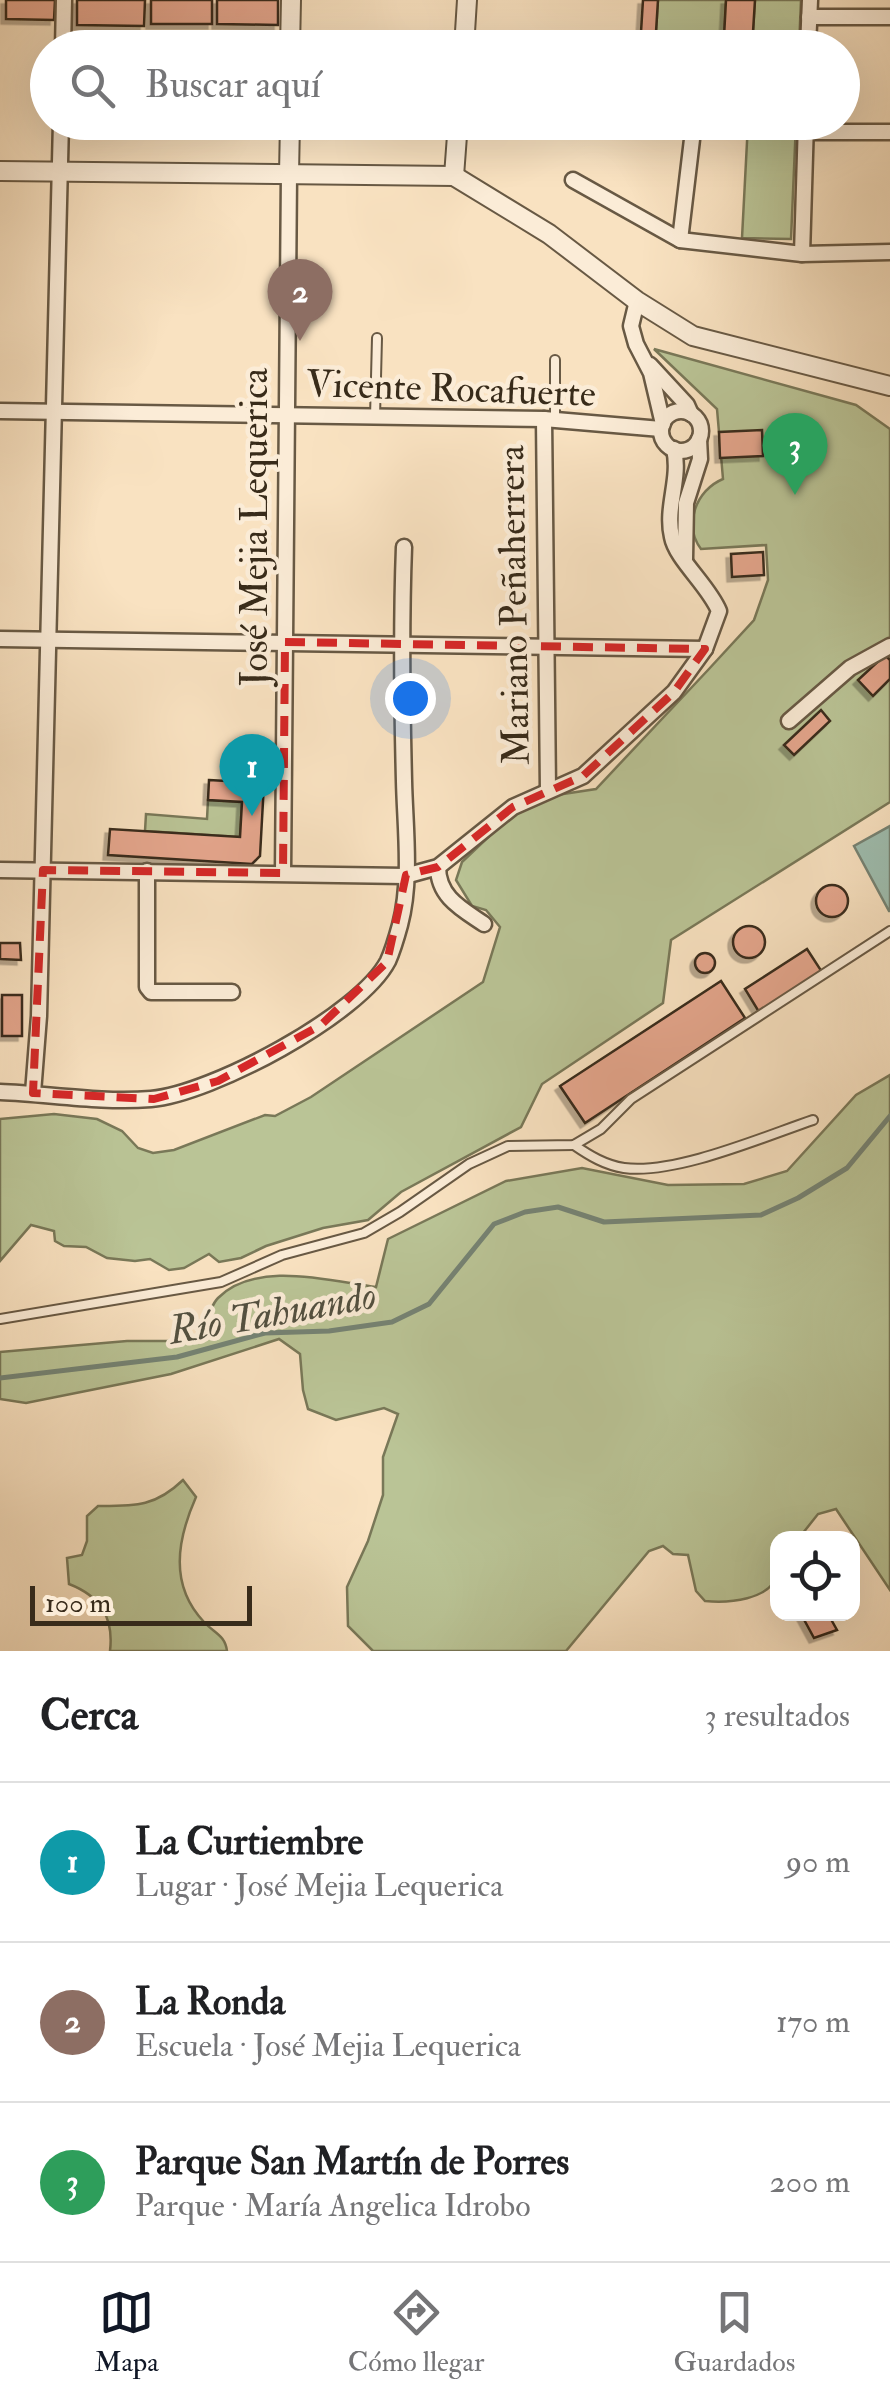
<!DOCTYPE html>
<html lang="es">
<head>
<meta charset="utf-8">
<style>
  body { margin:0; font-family:"IM FELL Double Pica",serif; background:#f6f6f6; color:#202124 }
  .controls { position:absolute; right:30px; bottom:30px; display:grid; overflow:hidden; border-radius:20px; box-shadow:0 10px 40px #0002 }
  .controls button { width:90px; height:90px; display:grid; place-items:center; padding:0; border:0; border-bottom:2px solid #e0e0e0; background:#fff; color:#202124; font:50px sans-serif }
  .scale { position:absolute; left:30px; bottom:25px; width:222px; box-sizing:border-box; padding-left:10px; border:5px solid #382b1a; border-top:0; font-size:28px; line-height:35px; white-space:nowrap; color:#382b1a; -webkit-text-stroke:8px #fbecd7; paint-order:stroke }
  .you { position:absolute; left:410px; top:698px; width:35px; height:35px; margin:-25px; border:8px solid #fff; border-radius:50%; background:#1a73e8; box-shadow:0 0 0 15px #1a73e833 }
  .badge { display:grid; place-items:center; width:65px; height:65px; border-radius:50%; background:#111827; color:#fff; font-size:32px; font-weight:700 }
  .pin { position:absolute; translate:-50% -82px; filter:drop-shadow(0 2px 5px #0008) }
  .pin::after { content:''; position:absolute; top:52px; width:35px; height:30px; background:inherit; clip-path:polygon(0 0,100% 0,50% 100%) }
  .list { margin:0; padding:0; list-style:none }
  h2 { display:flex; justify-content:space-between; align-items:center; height:130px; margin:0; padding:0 40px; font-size:42px }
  h2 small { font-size:32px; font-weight:400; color:#757577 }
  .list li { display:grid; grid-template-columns:65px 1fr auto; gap:30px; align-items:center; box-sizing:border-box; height:160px; padding:0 40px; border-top:2px solid #e0e0e0 }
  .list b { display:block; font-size:38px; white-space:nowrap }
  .list p { margin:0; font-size:32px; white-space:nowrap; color:#757577 }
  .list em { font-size:32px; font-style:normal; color:#757577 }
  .icon { flex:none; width:55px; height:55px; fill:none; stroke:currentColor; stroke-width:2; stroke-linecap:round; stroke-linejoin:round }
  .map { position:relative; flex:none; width:890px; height:1651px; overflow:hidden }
  .search { position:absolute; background:#fff; box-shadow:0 10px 40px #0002; left:30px; right:30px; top:30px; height:110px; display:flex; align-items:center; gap:25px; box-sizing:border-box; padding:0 35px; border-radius:55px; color:#757577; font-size:38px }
  .sheet { height:610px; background:#fff }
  nav { display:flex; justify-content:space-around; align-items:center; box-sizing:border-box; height:140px; border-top:2px solid #e0e0e0; background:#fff; font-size:28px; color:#757577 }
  nav a { display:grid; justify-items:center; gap:5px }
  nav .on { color:#111827 }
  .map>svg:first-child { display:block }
</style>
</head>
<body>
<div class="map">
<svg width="890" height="1651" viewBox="0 0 890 1651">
  <defs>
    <filter id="shadow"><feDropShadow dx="-4.5" dy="4.5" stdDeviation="0" flood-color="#0004"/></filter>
  </defs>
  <rect width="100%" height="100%" fill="#f9e2c1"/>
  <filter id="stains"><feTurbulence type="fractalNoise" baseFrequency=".002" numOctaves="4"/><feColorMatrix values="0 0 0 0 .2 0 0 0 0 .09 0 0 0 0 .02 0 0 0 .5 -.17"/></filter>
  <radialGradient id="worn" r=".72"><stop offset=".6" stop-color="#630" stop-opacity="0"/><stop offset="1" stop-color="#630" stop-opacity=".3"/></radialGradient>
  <g fill="#bac496" stroke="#797858" stroke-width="2.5">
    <polygon points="658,0 726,0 724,37 656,32"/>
    <polygon points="755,0 801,0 799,47 752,48"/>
    <polygon points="748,123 796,123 791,239 742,238"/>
    <path d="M654,349L856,405L890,429V802L671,940L663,1003L542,1084L521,1127L401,1192L368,1220L323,1228L266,1246L241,1258L219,1262L209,1254L184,1268L169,1270L150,1259L135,1261L107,1258L86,1247L64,1246L55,1241L54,1231L31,1225L0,1261V1119L54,1114L97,1119L122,1131L138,1148L153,1153L174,1150L265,1115L275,1116L311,1097L483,982L500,927L486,910L472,906L456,880L462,862L517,810L550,796L596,789L708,670L754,620L768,580L766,545L701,549C683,525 696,490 723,479L717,409Z"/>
    <polygon points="208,800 242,802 240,837 145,831 146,814 207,819"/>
    <path d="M890,1075V1590L836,1509L818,1514L799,1538H778C778,1549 780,1562 778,1573C771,1601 727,1603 705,1601L696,1591L688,1555L673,1554L663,1546L649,1551L566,1651H373L348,1626L347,1587L368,1541L383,1495V1457L398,1414L384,1408L336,1420L308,1409L303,1390L300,1354L279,1339L171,1374L26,1403L0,1399V1352L127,1341H200C205,1329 209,1307 218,1298C255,1260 330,1281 376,1287L388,1239L506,1181L582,1168L668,1185L744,1184L787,1171L856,1095Z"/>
    <path d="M183,1480L196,1497C177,1540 169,1585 204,1622C214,1633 225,1635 227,1651H110C114,1617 100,1596 69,1584L67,1558L82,1555L87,1541V1516L98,1506C135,1506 155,1507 183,1480Z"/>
  </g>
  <polygon fill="#9ebeb0" stroke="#758374" stroke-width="2.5" points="890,826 890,911 889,911 854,846"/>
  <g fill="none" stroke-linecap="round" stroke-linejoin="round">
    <polyline stroke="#758374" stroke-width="5" points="0,1378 177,1357 265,1333 329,1331 392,1322 429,1304 494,1224 525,1212 558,1207 604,1222 761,1215 798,1198 847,1168 890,1116"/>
  </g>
  <g fill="#e5a68d" stroke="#382b1a" stroke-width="2.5" filter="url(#shadow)">
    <polygon points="6,0 55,0 54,20 6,19"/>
    <polygon points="77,0 145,0 144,26 77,25"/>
    <rect x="151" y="0" width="61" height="24"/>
    <polygon points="217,0 278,0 278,25 217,24"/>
    <polygon points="643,0 658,0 656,32 724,37 726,0 755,0 752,48 640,48"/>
    <polygon points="762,430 763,456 720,458 719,432"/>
    <polygon points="763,552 764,575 732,577 731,554"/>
    <polygon points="885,655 890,660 890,679 873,696 858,680"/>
    <polygon points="821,710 830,721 794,755 784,745"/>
    <polygon points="209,780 264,783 260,856 252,864 108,855 110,829 240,837 242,802 208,800"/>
    <circle cx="832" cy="901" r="16"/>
    <circle cx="749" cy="942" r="16"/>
    <polygon points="0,943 20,943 21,960 0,959"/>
    <polygon points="807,949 822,972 759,1012 745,989"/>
    <circle cx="705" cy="963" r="10"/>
    <polygon points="721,981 745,1018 585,1123 560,1086"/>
    <rect x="2" y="995" width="20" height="41"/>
    <polygon points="801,1614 828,1614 837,1630 814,1638"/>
  </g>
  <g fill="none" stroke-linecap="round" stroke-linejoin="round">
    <defs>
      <g id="service">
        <polyline points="555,360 555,420"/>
        <polyline points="375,417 377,338"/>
        <path d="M574,1145C590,1156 605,1165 624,1168C675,1175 763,1137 813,1120"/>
        <polyline points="0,1319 221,1282 282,1255 364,1233 400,1212 469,1164 508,1146 574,1145 601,1129 631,1099 890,931"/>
      </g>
      <g id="minor">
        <polyline points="809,17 890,17"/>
        <polyline points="63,48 64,0"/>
        <polyline points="808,48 810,0"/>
        <polyline points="806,132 890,132"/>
        <polyline points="573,180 680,240 802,254 890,252"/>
        <polyline points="680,240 693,131"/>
        <polyline points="802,254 806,122"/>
        <polyline points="637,301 631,326 636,344 651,373 663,424"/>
        <polyline points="650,365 687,405 691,414"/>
        <polyline points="0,411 544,419 661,429"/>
        <circle cx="681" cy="431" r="20"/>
        <polyline points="544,419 548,790"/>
        <polyline points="685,559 686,503 700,459 699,439"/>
        <polyline points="0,639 705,649"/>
        <polyline points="789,721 850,668 890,646"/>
        <path d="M438,867C438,897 462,909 484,924"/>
        <path d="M0,870L405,876L438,867L513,807L583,776L674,692L705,649L719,611C709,586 676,559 672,537C665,507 681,479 674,449"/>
        <polyline points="147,871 147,987 151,992 232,992"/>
        <polyline points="283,873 289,174"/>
        <path d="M0,1092C50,1094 100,1103 151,1099C211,1094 360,1015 388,961C393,950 397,936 400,925C412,880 405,827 404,781C402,703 401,625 404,547"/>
        <polyline points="33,1093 39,1016 61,122"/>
      </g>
      <g id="tertiary">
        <polyline points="290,48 291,0"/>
        <polyline points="464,48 467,0"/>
        <polyline points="0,171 454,176"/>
        <polyline points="289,174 290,122"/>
        <polyline points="454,176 549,234 637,301 693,336 890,386"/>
        <polyline points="454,176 458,122"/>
      </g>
    </defs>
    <use href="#service" stroke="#685944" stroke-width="12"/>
    <use href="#minor" stroke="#685944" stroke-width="19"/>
    <use href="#tertiary" stroke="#685944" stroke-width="22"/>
    <use href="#service" stroke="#fbecd7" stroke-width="8"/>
    <use href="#minor" stroke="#fbecd7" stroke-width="14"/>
    <use href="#tertiary" stroke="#fbecd7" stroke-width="18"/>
  </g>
  <path fill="none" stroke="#d62828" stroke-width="8" stroke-dasharray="20 12" stroke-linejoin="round" d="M285,642L705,649L674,692L583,776L513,807L438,867L406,875L387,962L321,1025L218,1081L154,1099L33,1093L43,870L283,873Z"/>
  <g text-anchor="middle" stroke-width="9" stroke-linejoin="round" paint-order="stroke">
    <g font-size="38" fill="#382b1a" stroke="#fbecd7">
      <text transform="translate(451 388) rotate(2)" y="13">Vicente Rocafuerte</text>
      <text transform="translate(254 527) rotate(-90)" y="13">José Mejia Lequerica</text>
      <text transform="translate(513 605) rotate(-91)" y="13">Mariano Peñaherrera</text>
    </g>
    <g font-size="40" font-style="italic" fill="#525040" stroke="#fbecd7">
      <text transform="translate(272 1312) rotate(-10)" y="14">Río Tahuando</text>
    </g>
  </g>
  <rect width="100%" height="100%" filter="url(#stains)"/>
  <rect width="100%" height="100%" fill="url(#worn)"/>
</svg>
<div class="controls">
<button><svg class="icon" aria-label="locate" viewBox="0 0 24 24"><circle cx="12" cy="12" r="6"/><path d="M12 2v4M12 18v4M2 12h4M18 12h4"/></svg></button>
</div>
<div class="scale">100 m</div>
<div class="you"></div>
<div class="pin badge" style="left:252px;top:816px;background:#0f9aa8">1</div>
<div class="pin badge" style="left:300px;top:341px;background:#8d6e63">2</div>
<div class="pin badge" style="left:795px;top:495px;background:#2e9e5b">3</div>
<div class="search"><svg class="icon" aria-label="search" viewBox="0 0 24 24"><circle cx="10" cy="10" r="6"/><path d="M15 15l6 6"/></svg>Buscar aquí</div>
</div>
<section class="sheet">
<h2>Cerca<small>3 resultados</small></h2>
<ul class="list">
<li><span class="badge" style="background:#0f9aa8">1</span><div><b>La Curtiembre</b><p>Lugar · José Mejia Lequerica</p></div><em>90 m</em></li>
<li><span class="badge" style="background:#8d6e63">2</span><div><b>La Ronda</b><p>Escuela · José Mejia Lequerica</p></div><em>170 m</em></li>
<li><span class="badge" style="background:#2e9e5b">3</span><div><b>Parque San Martín de Porres</b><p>Parque · María Angelica Idrobo</p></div><em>200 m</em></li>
</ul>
</section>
<nav>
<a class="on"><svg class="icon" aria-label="map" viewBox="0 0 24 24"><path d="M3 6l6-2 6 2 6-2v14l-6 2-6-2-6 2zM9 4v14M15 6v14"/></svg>Mapa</a>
<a><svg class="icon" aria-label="directions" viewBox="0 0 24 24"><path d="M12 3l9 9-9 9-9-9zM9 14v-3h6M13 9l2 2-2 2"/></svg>Cómo llegar</a>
<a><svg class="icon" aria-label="saved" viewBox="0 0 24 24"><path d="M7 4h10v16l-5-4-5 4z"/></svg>Guardados</a>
</nav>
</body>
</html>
